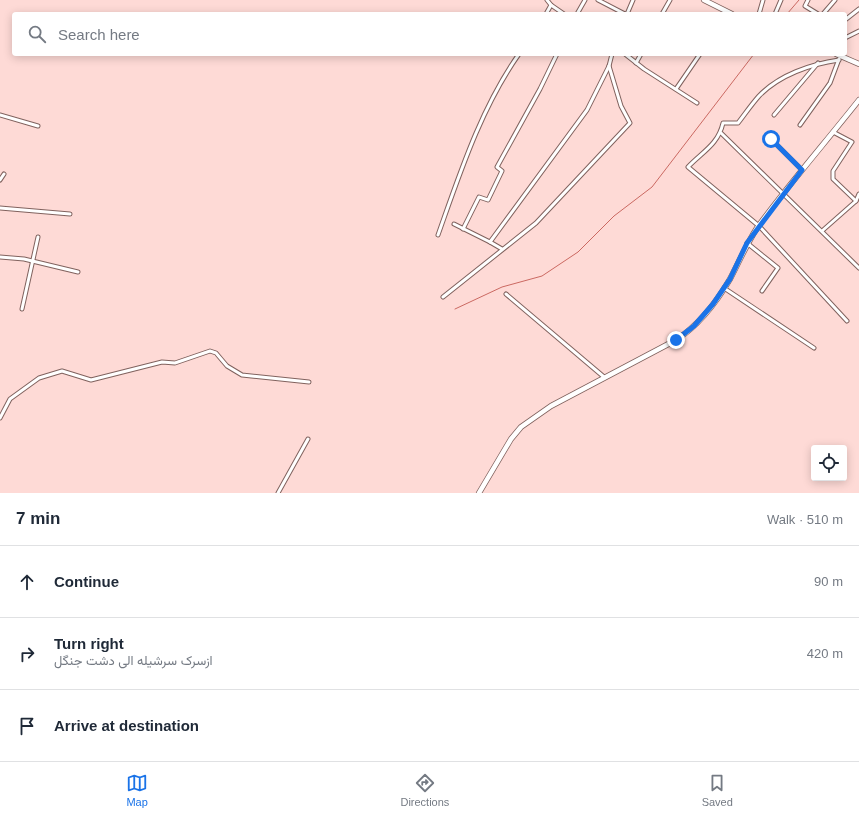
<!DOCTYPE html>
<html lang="en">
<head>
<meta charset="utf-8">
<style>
  body { margin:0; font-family:Arial,Vazirmatn,sans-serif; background:#f6f6f7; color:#1f2937 }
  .controls { position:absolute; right:12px; bottom:12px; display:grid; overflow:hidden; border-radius:4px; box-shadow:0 2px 10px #0003 }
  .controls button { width:36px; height:36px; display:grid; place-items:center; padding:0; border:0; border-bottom:1px solid #e0e1e3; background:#fff; color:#1f2937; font:20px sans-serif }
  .stop { position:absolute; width:12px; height:12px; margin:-9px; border:3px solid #1a73e8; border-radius:50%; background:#fff }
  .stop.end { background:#1a73e8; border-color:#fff; box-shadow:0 1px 4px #0008 }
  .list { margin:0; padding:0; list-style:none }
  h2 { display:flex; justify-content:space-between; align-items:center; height:52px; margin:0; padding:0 16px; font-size:17px }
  h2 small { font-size:13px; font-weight:400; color:#747a83 }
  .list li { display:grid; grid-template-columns:26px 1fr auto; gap:12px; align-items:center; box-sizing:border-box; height:72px; padding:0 16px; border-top:1px solid #e0e1e3 }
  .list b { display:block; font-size:15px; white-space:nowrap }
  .list p { margin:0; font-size:13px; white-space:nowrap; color:#747a83 }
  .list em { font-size:13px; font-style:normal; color:#747a83 }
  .icon { flex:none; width:22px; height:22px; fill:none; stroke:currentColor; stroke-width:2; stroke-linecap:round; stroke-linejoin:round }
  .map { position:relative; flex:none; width:859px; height:493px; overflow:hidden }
  .search { position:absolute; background:#fff; box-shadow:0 2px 10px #0003; left:12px; right:12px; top:12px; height:44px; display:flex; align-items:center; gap:10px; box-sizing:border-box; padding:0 14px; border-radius:4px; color:#747a83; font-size:15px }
  .sheet { height:268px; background:#fff }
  nav { display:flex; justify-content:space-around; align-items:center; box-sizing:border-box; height:56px; border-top:1px solid #e0e1e3; background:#fff; font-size:11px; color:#747a83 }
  nav a { display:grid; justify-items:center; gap:2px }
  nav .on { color:#1a73e8 }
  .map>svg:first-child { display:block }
</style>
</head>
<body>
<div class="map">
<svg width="859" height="493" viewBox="0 0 859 493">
  <rect width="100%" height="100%" fill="#fedad6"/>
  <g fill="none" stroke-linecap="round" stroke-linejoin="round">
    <g stroke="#cb6962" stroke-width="1">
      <polyline points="787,14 799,0"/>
      <polyline points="455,309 502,287 542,276 578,252 614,216 652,187 754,54"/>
    </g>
    <defs>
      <g id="street">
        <polyline points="547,0 551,5 564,14"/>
        <polyline points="598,0 625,14"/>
        <polyline points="808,0 805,6 818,14"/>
        <polyline points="546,14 551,5"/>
        <polyline points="577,14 585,0"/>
        <polyline points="627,14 633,0"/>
        <polyline points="662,14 670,0"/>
        <polyline points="759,14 763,0"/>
        <polyline points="775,14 781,0"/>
        <polyline points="823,14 835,0"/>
        <polyline points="845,20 859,9"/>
        <polyline points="845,38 859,31"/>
        <polyline points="625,54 644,69 697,103"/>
        <path d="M839,60C811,64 779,75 759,96C751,105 745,114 738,123H723C718,145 702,152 688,167L759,226L847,321"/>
        <polyline points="636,63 641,54"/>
        <polyline points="676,89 700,54"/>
        <polyline points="0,115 38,126"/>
        <polyline points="774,115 818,63"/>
        <polyline points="800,125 830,83 839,59"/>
        <polyline points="833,132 852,142 833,171 833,179 856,201"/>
        <polyline points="721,133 859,268"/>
        <polyline points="771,139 802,170"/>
        <polyline points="0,180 4,174"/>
        <polyline points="0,208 70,214"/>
        <polyline points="454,224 490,242 502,249"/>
        <polyline points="463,229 479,197 488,200 502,171 497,167 540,89 557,54"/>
        <polyline points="822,231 856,201 859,194"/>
        <path d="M438,235C460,173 481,108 519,54"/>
        <polyline points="490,242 587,110 609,66 612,54"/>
        <polyline points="747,243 778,268 762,291"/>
        <polyline points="0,257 24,259 78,272"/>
        <polyline points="724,288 814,348"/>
        <polyline points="506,294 604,377"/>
        <polyline points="443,297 536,223 630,123 621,106 609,66"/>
        <polyline points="22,309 38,237"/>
        <polyline points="0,418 10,399 39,378 62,371 91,380 162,362 175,363 210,351 216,353 227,366 242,375 309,382"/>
        <polyline points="278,493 308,439"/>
      </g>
      <g id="secondary">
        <polyline points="704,0 732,14"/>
        <polyline points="836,54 859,64"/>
        <path d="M479,493L511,439L521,427L551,406L676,340C699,325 716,303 730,279C739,262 746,245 757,228C789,184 825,143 859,100"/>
      </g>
    </defs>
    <use href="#street" stroke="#80625e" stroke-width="5"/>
    <use href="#secondary" stroke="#80625e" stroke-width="6"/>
    <use href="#street" stroke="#fff" stroke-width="3"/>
    <use href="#secondary" stroke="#fff" stroke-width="4.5"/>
  </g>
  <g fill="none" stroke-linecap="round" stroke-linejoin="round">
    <polyline stroke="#1a73e8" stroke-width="5" points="676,340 694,326 713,304 730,279 747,243 802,170 771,139"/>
  </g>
</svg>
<div class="controls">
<button><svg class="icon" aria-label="locate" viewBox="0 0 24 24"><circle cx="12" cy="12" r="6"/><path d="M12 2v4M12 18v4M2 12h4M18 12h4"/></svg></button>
</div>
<div class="stop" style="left:771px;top:139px"></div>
<div class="stop end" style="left:676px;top:340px"></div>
<div class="search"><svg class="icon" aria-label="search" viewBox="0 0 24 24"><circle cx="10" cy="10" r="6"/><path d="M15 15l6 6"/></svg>Search here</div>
</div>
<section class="sheet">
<h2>7 min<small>Walk · 510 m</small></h2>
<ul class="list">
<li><svg class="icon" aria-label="ahead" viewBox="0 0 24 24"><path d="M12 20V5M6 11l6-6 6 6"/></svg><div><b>Continue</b></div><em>90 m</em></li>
<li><svg class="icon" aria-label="right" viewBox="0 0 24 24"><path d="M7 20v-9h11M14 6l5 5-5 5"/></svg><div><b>Turn right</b><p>ازسرک سرشیله الی دشت جنگل</p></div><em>420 m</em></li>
<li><svg class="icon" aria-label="arrive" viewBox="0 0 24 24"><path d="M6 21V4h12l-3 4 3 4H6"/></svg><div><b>Arrive at destination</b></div></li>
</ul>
</section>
<nav>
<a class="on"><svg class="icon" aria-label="map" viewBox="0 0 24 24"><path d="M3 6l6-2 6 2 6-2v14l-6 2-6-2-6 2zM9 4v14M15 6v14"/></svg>Map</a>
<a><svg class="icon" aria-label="directions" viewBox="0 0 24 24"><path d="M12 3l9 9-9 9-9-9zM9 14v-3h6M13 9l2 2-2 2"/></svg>Directions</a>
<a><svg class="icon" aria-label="saved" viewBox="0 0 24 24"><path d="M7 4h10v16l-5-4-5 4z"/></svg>Saved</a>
</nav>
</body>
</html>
